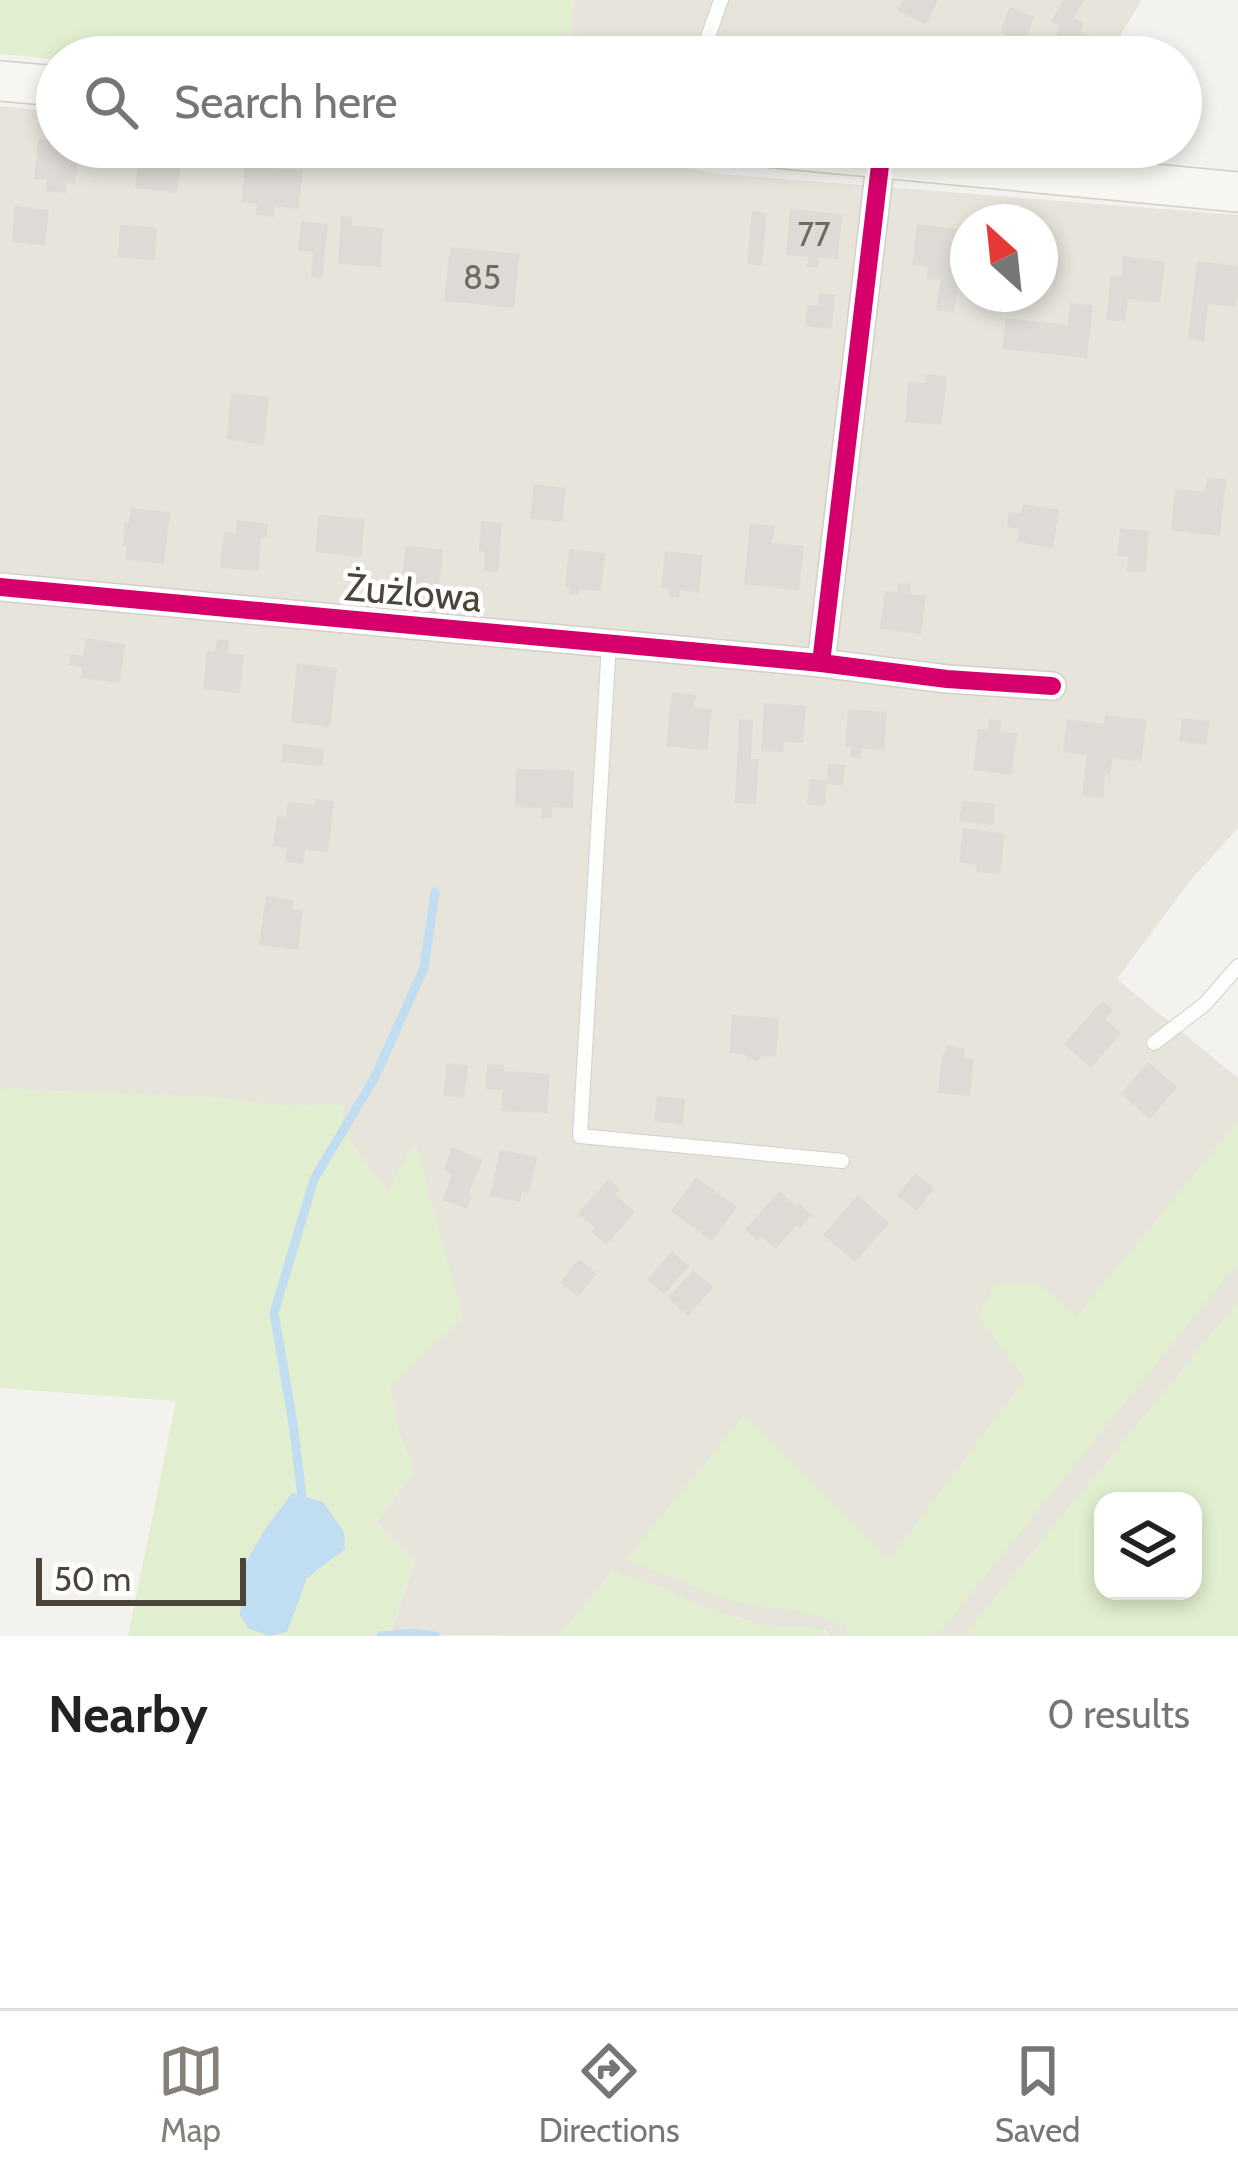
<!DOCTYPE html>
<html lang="en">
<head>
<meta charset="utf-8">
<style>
  body { margin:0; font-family:Cabin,sans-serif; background:#f2f2f2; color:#222 }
  .controls { position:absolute; right:36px; bottom:36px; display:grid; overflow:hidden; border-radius:24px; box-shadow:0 6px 18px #0003 }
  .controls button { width:108px; height:108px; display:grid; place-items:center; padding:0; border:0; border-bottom:3px solid #e0e0e0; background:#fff; color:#222; font:60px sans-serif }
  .compass { position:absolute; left:950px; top:204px; width:108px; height:108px; border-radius:50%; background:#fff; box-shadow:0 6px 18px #0003; rotate:333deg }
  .scale { position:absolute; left:36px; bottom:30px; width:210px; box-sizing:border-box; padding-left:12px; border:6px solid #4b4439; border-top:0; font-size:33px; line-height:42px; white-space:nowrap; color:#4b4439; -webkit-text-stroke:9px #fff; paint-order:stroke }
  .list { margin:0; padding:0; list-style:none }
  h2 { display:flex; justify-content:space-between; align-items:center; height:156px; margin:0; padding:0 48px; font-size:51px }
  h2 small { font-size:39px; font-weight:400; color:#767676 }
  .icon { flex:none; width:66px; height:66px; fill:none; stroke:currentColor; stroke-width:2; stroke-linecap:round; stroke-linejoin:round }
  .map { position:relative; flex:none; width:1238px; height:1636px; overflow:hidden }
  .search { position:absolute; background:#fff; box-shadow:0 6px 18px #0003; left:36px; right:36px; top:36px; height:132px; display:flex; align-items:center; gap:30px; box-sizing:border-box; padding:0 42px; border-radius:66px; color:#767676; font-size:45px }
  .sheet { height:372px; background:#fff }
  nav { display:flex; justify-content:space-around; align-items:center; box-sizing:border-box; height:168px; border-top:3px solid #e0e0e0; background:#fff; font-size:33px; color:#767676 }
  nav a { display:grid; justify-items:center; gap:6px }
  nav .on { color:#868178 }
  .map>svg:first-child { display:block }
</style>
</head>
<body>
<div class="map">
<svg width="1238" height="1636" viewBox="0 0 1238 1636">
  <rect width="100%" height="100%" fill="#f4f2ee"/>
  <g fill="#e7e4dc" fill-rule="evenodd">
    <polygon points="575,0 1142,0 1107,57 567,57"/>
    <path d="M0,106L57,112V147H431L649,161L720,174L1238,215V828L1190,881L1117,979L1238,1078V1302L964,1636H830L826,1631L762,1626L697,1605L662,1588L612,1572L559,1636L390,1635L415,1561L376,1522L414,1471L398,1430L390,1387L414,1143L388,1193L342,1130L343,1105L290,1106L206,1097L0,1089ZM968,222H1040V294H968Z"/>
  </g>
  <g fill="#e1eecf" fill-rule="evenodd">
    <polygon points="0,0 575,0 567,57 57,57 57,59 0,54"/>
    <polygon points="0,1089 206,1097 290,1106 344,1105 342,1130 388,1192 415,1141 463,1318 390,1387 398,1430 414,1471 376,1522 415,1561 390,1634 400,1636 128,1636 176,1401 0,1388"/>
    <polygon points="1238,1121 1238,1262 937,1636 849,1636 845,1624 789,1609 733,1602 626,1559 745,1414 889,1559 1025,1379 978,1316 995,1284 1039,1284 1076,1317"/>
    <path d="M1238,1302V1636H964ZM1103,1501H1193V1591H1103Z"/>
    <path d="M612,1572C627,1577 643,1581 658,1587C694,1600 727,1619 766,1626C788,1630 812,1620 830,1636H559Z"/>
  </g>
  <polygon fill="#c0ddf1" points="292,1493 323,1502 344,1532 345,1549 307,1578 287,1632 269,1636 248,1628 240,1615 246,1562 264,1531"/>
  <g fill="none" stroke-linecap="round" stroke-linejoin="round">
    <g stroke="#c0ddf1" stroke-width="9">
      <polyline points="302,1496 293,1423 274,1313 314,1179 374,1079 424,968 435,892"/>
      <polyline points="381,1636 414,1633 436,1636"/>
    </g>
  </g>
  <g fill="#dedbd6">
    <polygon points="903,0 938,0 926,25 897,11"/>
    <polygon points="1063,0 1084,0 1074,18 1084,22 1081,32 1099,39 1092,57 1047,57 1060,26 1051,22"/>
    <polygon points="1010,7 1034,17 1025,42 1000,33"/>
    <polygon points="948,38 992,46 990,57 933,57 935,49 945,51"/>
    <polygon points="38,139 57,141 57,147 79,147 75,184 67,183 66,193 46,191 47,180 34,179"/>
    <polygon points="140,151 182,157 177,193 135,188"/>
    <polygon points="245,165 303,171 298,209 275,206 274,217 256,215 257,204 241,202"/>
    <polygon points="15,206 49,210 45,246 12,242"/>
    <polygon points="790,209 842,214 838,259 819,258 818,268 807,267 808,257 786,255"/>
    <polygon points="752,211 767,213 762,266 747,264"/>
    <polygon points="341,216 352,217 352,226 383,228 381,267 338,264"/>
    <polygon points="301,221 328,224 322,279 311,277 313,252 298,250"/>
    <polygon points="917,224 965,230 954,313 936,310 940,280 926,279 928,267 912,265"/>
    <polygon points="120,225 157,227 155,260 118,258"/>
    <polygon points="1040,242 1053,244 1049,263 1058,265 1057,275 1047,274 1046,284 1040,283"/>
    <polygon points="450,247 520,254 514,308 444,301"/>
    <polygon points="1123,256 1165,262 1160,303 1128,299 1125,322 1106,320 1111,275 1121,277"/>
    <polygon points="1197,261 1238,266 1238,297 1235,307 1208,304 1204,341 1188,339"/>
    <polygon points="819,293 835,295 832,329 805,326 807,305 818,306"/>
    <polygon points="1070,303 1093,305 1087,358 1002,349 1006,318 1068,325"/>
    <polygon points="926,374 947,376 942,425 905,422 908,382 925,383"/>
    <polygon points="231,393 269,397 264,445 227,439"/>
    <polygon points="1207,478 1226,479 1220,536 1171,530 1175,489 1205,492"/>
    <polygon points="534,484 566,488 562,522 530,519"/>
    <polygon points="1023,504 1059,510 1053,548 1017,542 1019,529 1007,527 1009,512 1021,513"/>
    <polygon points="131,508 170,512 164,564 125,560 127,547 123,546 125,522 129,522"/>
    <polygon points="319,515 365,519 361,557 315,552"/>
    <polygon points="237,520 268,524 266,538 261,538 258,571 220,568 224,532 236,533"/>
    <polygon points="481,521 502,523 498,572 484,571 485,552 479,551"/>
    <polygon points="750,523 775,526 772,543 804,546 799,591 744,584"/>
    <polygon points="1120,528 1149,531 1145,573 1127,571 1128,557 1117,556"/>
    <polygon points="406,546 443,550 439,588 417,585 416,595 404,594 405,584 401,584"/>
    <polygon points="569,549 605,553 601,591 579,589 578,595 569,594 569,587 565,587"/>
    <polygon points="665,551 703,555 699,593 680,590 679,598 668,596 669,589 661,588"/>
    <polygon points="898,583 911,584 910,594 926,596 921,634 880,629 885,591 897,592"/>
    <polygon points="86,638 125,644 120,683 81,678 82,667 69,665 70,654 83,656"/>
    <polygon points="217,639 229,640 228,653 244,655 240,693 203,689 207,651 215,652"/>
    <polygon points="297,663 337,668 330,727 291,722"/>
    <polygon points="672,692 696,695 694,707 712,710 707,750 666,746"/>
    <polygon points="764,703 806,706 803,743 784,742 783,752 761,751"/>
    <polygon points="848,709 887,712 884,750 861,748 860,758 850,758 851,747 845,747"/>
    <polygon points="1105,715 1147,720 1141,762 1113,758 1110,775 1105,774 1103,798 1082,795 1087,755 1063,752 1067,719 1104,724"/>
    <polygon points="1182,718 1209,721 1207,745 1179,741"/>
    <polygon points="739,719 753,720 751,759 759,759 756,804 735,803"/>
    <polygon points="989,719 1002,721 1000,732 1017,733 1012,775 973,770 978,729 988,730"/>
    <polygon points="283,744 324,749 322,766 281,762"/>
    <polygon points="828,764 845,765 843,786 826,784"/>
    <polygon points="516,769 574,770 573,808 552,807 552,818 541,818 542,808 515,807"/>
    <polygon points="810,779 826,780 825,806 807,804"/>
    <polygon points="315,799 334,801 328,852 305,850 303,864 285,862 287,848 273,846 277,816 286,817 288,802 315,805"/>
    <polygon points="962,801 995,804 993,825 959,821"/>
    <polygon points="963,828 1005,834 1000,874 976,872 977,865 959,862"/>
    <polygon points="266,896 293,900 292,909 303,911 298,950 259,945"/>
    <polygon points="1102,1001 1113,1010 1105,1019 1121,1033 1091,1068 1064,1044"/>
    <polygon points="732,1015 779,1018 776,1057 761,1056 757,1061 748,1060 746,1055 729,1053"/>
    <polygon points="946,1046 965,1048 964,1058 974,1058 970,1096 938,1093 942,1055 945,1055"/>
    <polygon points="1148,1062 1177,1087 1150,1119 1121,1094"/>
    <polygon points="447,1063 468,1065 464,1098 443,1096"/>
    <polygon points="487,1064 504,1065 504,1071 550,1074 547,1113 501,1111 503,1090 486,1089"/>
    <polygon points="657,1096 685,1099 683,1125 654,1121"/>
    <polygon points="452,1147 483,1160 468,1194 472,1195 467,1209 443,1200 452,1174 444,1170"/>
    <polygon points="500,1150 537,1157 529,1193 522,1191 520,1202 490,1196"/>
    <polygon points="915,1173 934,1188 917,1211 897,1196"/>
    <polygon points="696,1177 737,1207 712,1241 671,1211"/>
    <polygon points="609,1179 620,1189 615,1194 635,1212 606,1245 592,1232 595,1228 578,1213"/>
    <polygon points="779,1191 796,1206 799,1203 812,1215 800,1228 797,1225 776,1249 761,1236 758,1240 745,1230"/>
    <polygon points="858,1195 889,1223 855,1262 823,1235"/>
    <polygon points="672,1251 689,1266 664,1294 647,1280"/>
    <polygon points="579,1259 597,1274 578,1297 560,1282"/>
    <polygon points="693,1270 713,1287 688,1316 668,1298"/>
  </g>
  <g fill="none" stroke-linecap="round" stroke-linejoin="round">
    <defs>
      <g id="lane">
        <polyline points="701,57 721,0"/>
        <polyline points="609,643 580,1136 842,1161"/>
        <polyline points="1154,1043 1205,1004 1238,966"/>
      </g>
      <g id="street">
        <polyline points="0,587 821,663 947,679 1052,686"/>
        <polyline points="821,663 881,157"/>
      </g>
      <g id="secondary">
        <polyline points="0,81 57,86"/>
        <polyline points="766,147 1238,192"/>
      </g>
    </defs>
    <use href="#lane" stroke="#d2d0cb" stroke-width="16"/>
    <use href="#street" stroke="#d2d0cb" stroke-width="30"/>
    <use href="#secondary" stroke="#d3cfc5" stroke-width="42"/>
    <use href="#lane" stroke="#fdfdfc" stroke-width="14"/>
    <use href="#street" stroke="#fdfdfc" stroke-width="27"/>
    <use href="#secondary" stroke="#f7f6f1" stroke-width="39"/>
    <defs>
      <g id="cycleway">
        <polyline points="0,587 821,663 947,679 1052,686"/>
        <polyline points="821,663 881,157"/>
      </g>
    </defs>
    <use href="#cycleway" stroke="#fff" stroke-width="26"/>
    <use href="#cycleway" stroke="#d6006c" stroke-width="18"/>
  </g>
  <g text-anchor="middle" stroke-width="9" stroke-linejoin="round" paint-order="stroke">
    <g font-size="33" fill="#706a61">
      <text x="814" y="246">77</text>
      <text x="482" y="289">85</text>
    </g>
    <g font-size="39" fill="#4b4439" stroke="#fff">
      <text transform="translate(413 592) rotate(5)" y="14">Żużlowa</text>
    </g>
  </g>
</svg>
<div class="controls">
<button><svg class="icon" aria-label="layers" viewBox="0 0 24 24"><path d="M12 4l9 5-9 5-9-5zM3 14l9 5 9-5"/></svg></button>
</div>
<svg class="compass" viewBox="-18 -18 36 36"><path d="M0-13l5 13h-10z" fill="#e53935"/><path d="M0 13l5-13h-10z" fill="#767676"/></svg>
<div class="scale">50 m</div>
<div class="search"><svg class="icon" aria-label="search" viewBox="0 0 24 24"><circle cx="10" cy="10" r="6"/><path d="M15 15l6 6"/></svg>Search here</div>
</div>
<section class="sheet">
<h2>Nearby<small>0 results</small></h2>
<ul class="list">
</ul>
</section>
<nav>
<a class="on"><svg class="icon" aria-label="map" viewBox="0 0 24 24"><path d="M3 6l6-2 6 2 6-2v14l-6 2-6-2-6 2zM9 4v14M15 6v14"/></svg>Map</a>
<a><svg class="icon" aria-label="directions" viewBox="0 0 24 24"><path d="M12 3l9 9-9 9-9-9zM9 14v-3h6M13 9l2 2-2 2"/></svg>Directions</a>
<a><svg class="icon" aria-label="saved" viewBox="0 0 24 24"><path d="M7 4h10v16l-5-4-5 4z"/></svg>Saved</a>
</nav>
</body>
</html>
